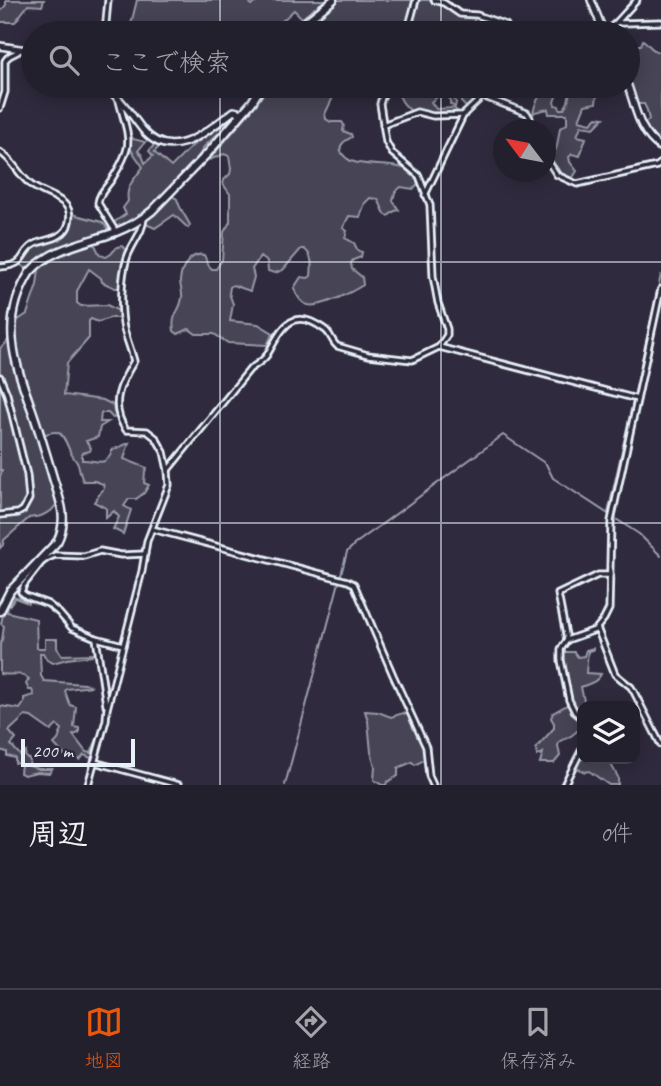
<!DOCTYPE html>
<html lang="ja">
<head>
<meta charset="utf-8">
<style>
  body { margin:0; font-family:Caveat,"Klee One",sans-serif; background:#2b2836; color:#f1f3f6 }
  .controls { position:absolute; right:21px; bottom:21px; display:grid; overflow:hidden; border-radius:14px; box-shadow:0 4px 18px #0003 }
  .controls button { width:63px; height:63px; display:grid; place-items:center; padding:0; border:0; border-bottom:2px solid #403e4a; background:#23202e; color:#f1f3f6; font:35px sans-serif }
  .compass { position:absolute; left:493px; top:119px; width:63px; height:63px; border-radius:50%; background:#23202e; box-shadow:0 4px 18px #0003; rotate:302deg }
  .scale { position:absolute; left:21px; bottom:18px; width:114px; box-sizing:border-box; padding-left:7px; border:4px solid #e8f1f8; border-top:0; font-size:19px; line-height:24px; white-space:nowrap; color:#e8f1f8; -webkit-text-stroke:5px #2f2a3d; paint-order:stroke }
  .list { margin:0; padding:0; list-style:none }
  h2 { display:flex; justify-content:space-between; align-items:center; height:91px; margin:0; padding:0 28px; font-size:30px }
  h2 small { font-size:23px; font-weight:400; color:#a3a3aa }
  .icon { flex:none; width:38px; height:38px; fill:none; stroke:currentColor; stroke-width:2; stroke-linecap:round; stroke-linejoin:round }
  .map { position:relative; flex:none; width:661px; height:785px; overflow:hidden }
  .search { position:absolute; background:#23202e; box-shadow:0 4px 18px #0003; left:21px; right:21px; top:21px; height:77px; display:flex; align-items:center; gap:18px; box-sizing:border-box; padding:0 24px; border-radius:38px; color:#a3a3aa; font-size:26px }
  .sheet { height:203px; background:#23202e }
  nav { display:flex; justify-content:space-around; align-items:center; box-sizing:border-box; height:98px; border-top:2px solid #403e4a; background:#23202e; font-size:19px; color:#a3a3aa }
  nav a { display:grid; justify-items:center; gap:4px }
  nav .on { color:#ea580c }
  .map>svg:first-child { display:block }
</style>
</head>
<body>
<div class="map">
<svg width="661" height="785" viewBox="0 0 661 785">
  <rect width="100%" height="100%" fill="#2f2a3d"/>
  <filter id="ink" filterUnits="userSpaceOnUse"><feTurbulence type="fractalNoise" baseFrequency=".0143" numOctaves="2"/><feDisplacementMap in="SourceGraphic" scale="14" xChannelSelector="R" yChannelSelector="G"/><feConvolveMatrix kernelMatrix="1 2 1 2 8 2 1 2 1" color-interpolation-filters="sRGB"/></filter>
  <g filter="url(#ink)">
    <g fill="#464455" stroke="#979aa6" stroke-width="2">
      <polygon points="6,0 44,0 42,6 28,5 15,22 0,22 0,12 6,5"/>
      <polygon points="137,0 249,0 251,5 262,0 325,0 302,18 294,10 282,21 287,27 283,33 132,33 131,24"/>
      <polygon points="338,0 413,0 404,33 336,33 337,30 318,14"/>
      <polygon points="418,0 429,0 443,5 461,17 475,17 471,31 472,33 409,33"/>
      <path d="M643,40C650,45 651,51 661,53V143L654,138L644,123L649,120L647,110L644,104H638L628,79V45H641Z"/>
      <path d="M268,86H341C344,90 350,90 353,93L349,96L339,92L335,93L325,114L326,119L331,122H342L344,125L343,131L351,134L352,137C349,139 345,140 343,143C336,150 345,158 351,161C367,167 387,163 403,168L411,171L418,183L416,187L413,189L401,187L395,192L393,201L399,210L395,211L388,216L385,214L378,199L370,198L365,203L360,217L349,216L343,228L347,231L345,238L354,243L358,251L362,252L361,257L353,260L351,263L352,269L362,277L363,285C352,292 321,308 308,305C301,303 296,295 294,288L301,277L308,278L311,276C312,266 313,255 304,249H301L283,270L275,273L268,271L267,261L260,257L252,269L254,277L250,291L233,285L230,287L229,293L233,304L230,321L258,324L273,333L267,345L228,343L214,334H196L189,329L178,334L174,331C171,313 180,313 182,298C183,292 180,287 180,281C181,269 190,252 204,255L209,266L212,269H216L222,260L224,232L230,222V194L223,184L224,180L230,174L231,169L229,156L224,154L209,160L256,105Z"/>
      <path d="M392,86H429L441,88V86H463L460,91L471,99L482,92L483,93L467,108L461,102L462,98L455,94L454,95L456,103L455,107L450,104V99L447,96L437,97L431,102L436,109L454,108L460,114H433L418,110L412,112C403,104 399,99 397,88H390Z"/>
      <path d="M550,86H563L562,90L557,94L554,102L555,105L559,106L560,109H564L568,102L571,86L598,88L596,103L585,105L579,120L591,123L597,117L604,118L594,128L581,126L577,136L586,138L580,156L572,154L569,157L570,162L577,171L572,179L561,173L549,156L554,154L557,146L560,128L567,124V114H549L548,109L535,112L533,114V129L530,130C532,114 535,95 550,86Z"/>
      <path d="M227,122L228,124L204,147L195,162L152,206L140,215L116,228L113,223L126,214L123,208L128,201C125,187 135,178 143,167L130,148V141L126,123L133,139L145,142L138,151L142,155L145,163L153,156L149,151L155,144L160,146L154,152L171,167L193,145Z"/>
      <path d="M172,196L177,199C180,210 185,215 190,225L188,228L174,215L155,228L146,224L147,219Z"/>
      <path d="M72,214L102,222L110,231L91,237L100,255L106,257L111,254L117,247L122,246L126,250L122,265L120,288H115L102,282L101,278L89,269L77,291V303L81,306L107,305L119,311L120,318H110L98,322L91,319L89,321V338L67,363L64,395L103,400L113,405L114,412L116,417L113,418L108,413H101L100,422H108L100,427L98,437L86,441L91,448L90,451L82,453V460C96,459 107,469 112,450L129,443L124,459L147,468L145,472L144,483L149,485L144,493L136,499H129L124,506L131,510L123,534L113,529L119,517L114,511L106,518V508L94,502L104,488L103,484L95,481H83C80,475 80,470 78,464C75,459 71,455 69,449C61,430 59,428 38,437L58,503L51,511L41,516L29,518L4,540L3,545L0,548V477L2,470H0V348C8,344 12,333 12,324L27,314L37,285L39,269L32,265L27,269L21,265C23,260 26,253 30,250C45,234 70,248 72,214Z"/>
      <path d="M13,596L28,601V603L15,598L8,607L7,612L36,619L37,648H45V639H57V648L62,655L93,654L92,656L67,659L53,663L47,660L43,653H40L41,676L44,681L85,684L92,686L67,689L65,691L70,705L76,707L74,727L79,728V733L73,735L86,752L91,753L100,732L94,755L91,758L84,755L80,760L69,754L65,756L54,744L58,740L62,729L57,725L51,731L31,717L25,716L9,731L16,739L11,745L20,755L26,752L25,756L30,760L29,766L39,769H52L49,773L37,772L24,775L20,773L21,764L15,763V758L7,756V752L0,750V706L20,709L24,703V698L34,695L32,690H29L26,684L29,679C20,671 11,676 0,674V644L2,640L4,626L1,624C3,614 5,602 13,596Z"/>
      <path d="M593,648V650L588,651L586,673L601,674C598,682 588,684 581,687L584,701C590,704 595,703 601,706H582V716L573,704L563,660V652H574L578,657L584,656L586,650Z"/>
      <polygon points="569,704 573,713 582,721 582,727 571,736 559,742 558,746 560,756 554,763 540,763 543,753 537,756 536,748 554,728 554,723 551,718 553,713"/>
      <polygon points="365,711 378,712 391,717 403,713 408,715 422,743 425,759 415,765 412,762 398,768 398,776 387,782 386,785 382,785 374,780 375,766 371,752 368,721"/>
      <polygon points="582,754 582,759 608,759 618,777 618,785 609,785 589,771 585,772 576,768"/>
    </g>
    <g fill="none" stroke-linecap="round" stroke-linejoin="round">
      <g stroke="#9c9fab" stroke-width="2">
        <polyline points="608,513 661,275"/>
        <polyline points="285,785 347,552 355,544 503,435 546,464 553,478 639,534 661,556"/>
      </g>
      <defs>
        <g id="street">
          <polyline points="434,0 444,3 460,14 477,15 506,25 509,33"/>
          <polyline points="617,22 637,0"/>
          <polyline points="605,32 617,22 622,23 661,22"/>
          <polyline points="105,33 108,0"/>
          <polyline points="407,33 416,0"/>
          <polyline points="482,96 527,113 530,118 528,130"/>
          <path d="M0,108L5,92V61C9,53 16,55 21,49"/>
          <polyline points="383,125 417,112 433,116 464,115"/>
          <path d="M0,152C13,160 18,174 30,184C43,196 75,197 69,222C68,228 65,232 60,235C53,240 43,240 35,244C18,253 29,265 0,267"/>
          <polyline points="546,158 557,175 577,184 657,166 661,163"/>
          <polyline points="425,195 464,114 483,96 491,86"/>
          <path d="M116,232L98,203C99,193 107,187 112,179C135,143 129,140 119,101"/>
          <polyline points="439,347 637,399"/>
          <polyline points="0,377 7,394 27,475 29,499 23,510 18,513 0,515"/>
          <path d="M168,470L250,369C256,365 263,361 267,355C282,329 291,305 324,329C331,333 331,341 337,346L368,355L412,360L439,347L447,335V329L438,303L433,276L430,205L419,176L392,153L386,142L380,104L382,97L389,86"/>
          <polyline points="152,529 348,581 354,584 393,675 426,747 429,776 433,785"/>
          <polyline points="41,560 42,562 24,585 21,592 26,596 48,604 59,613 72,628 96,638 106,705"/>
          <polyline points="42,562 48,558 55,555 84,556 100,551 121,555 145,554"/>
          <polyline points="597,628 615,674 631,687 634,692 661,745"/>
          <polyline points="96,638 123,645"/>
          <polyline points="567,640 558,594 598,575 610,575"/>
          <polyline points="582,718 575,712 569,700 561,660 561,649 567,640 595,630 604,619 609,609 611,521 661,289"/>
          <polyline points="94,762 179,785"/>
          <path d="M88,785L106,720L107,709L142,571L147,541L169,485L168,470L164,452L156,438L147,431L126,430C109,405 120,384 134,361C131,350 127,340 124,329C120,310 121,276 127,258C132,243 143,233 144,218"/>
          <polyline points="564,785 582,749"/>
        </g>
        <g id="secondary">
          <polyline points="591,0 604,33"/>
          <polyline points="0,46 33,51"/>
          <path d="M103,86C122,98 130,114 143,130C172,165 209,129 234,111L242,113"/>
          <path d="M628,86C636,109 639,133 661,148"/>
        </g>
        <g id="primary">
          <polyline points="292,33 333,0"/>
          <path d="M0,611L10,591L57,542C68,521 61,502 54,481C47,457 40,433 32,410C13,359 0,320 30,272C52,247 87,243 116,232C129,227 141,220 152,211L208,153L252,102L262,86"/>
        </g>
      </defs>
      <use href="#street" stroke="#e8f1f8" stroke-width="9"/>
      <use href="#secondary" stroke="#e8f1f8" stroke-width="10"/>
      <use href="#primary" stroke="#e8f1f8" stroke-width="11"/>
      <use href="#street" stroke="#2f2a3d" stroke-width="3.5"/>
      <use href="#secondary" stroke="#2f2a3d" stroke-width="5"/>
      <use href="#primary" stroke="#2f2a3d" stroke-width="6"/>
    </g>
  </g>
  <path fill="none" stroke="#e8f1f8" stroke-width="2" stroke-opacity="0.55" d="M220,0V33M441,0V33M220,86V785M441,86V785M0,262H661M0,523H661"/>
</svg>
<div class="controls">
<button><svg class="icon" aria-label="layers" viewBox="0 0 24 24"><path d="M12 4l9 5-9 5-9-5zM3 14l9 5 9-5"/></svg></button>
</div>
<svg class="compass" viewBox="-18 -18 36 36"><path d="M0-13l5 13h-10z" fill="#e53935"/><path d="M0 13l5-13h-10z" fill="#a3a3aa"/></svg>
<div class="scale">200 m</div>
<div class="search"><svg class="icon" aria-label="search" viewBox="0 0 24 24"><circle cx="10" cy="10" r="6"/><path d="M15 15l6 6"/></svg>ここで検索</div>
</div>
<section class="sheet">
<h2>周辺<small>0件</small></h2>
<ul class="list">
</ul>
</section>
<nav>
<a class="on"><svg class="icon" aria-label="map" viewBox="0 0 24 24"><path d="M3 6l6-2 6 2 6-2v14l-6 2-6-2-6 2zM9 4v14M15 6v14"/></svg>地図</a>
<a><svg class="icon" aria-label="directions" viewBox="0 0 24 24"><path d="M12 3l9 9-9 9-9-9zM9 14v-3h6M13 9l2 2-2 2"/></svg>経路</a>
<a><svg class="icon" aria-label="saved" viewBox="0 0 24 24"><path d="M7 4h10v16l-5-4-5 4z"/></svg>保存済み</a>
</nav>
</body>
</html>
